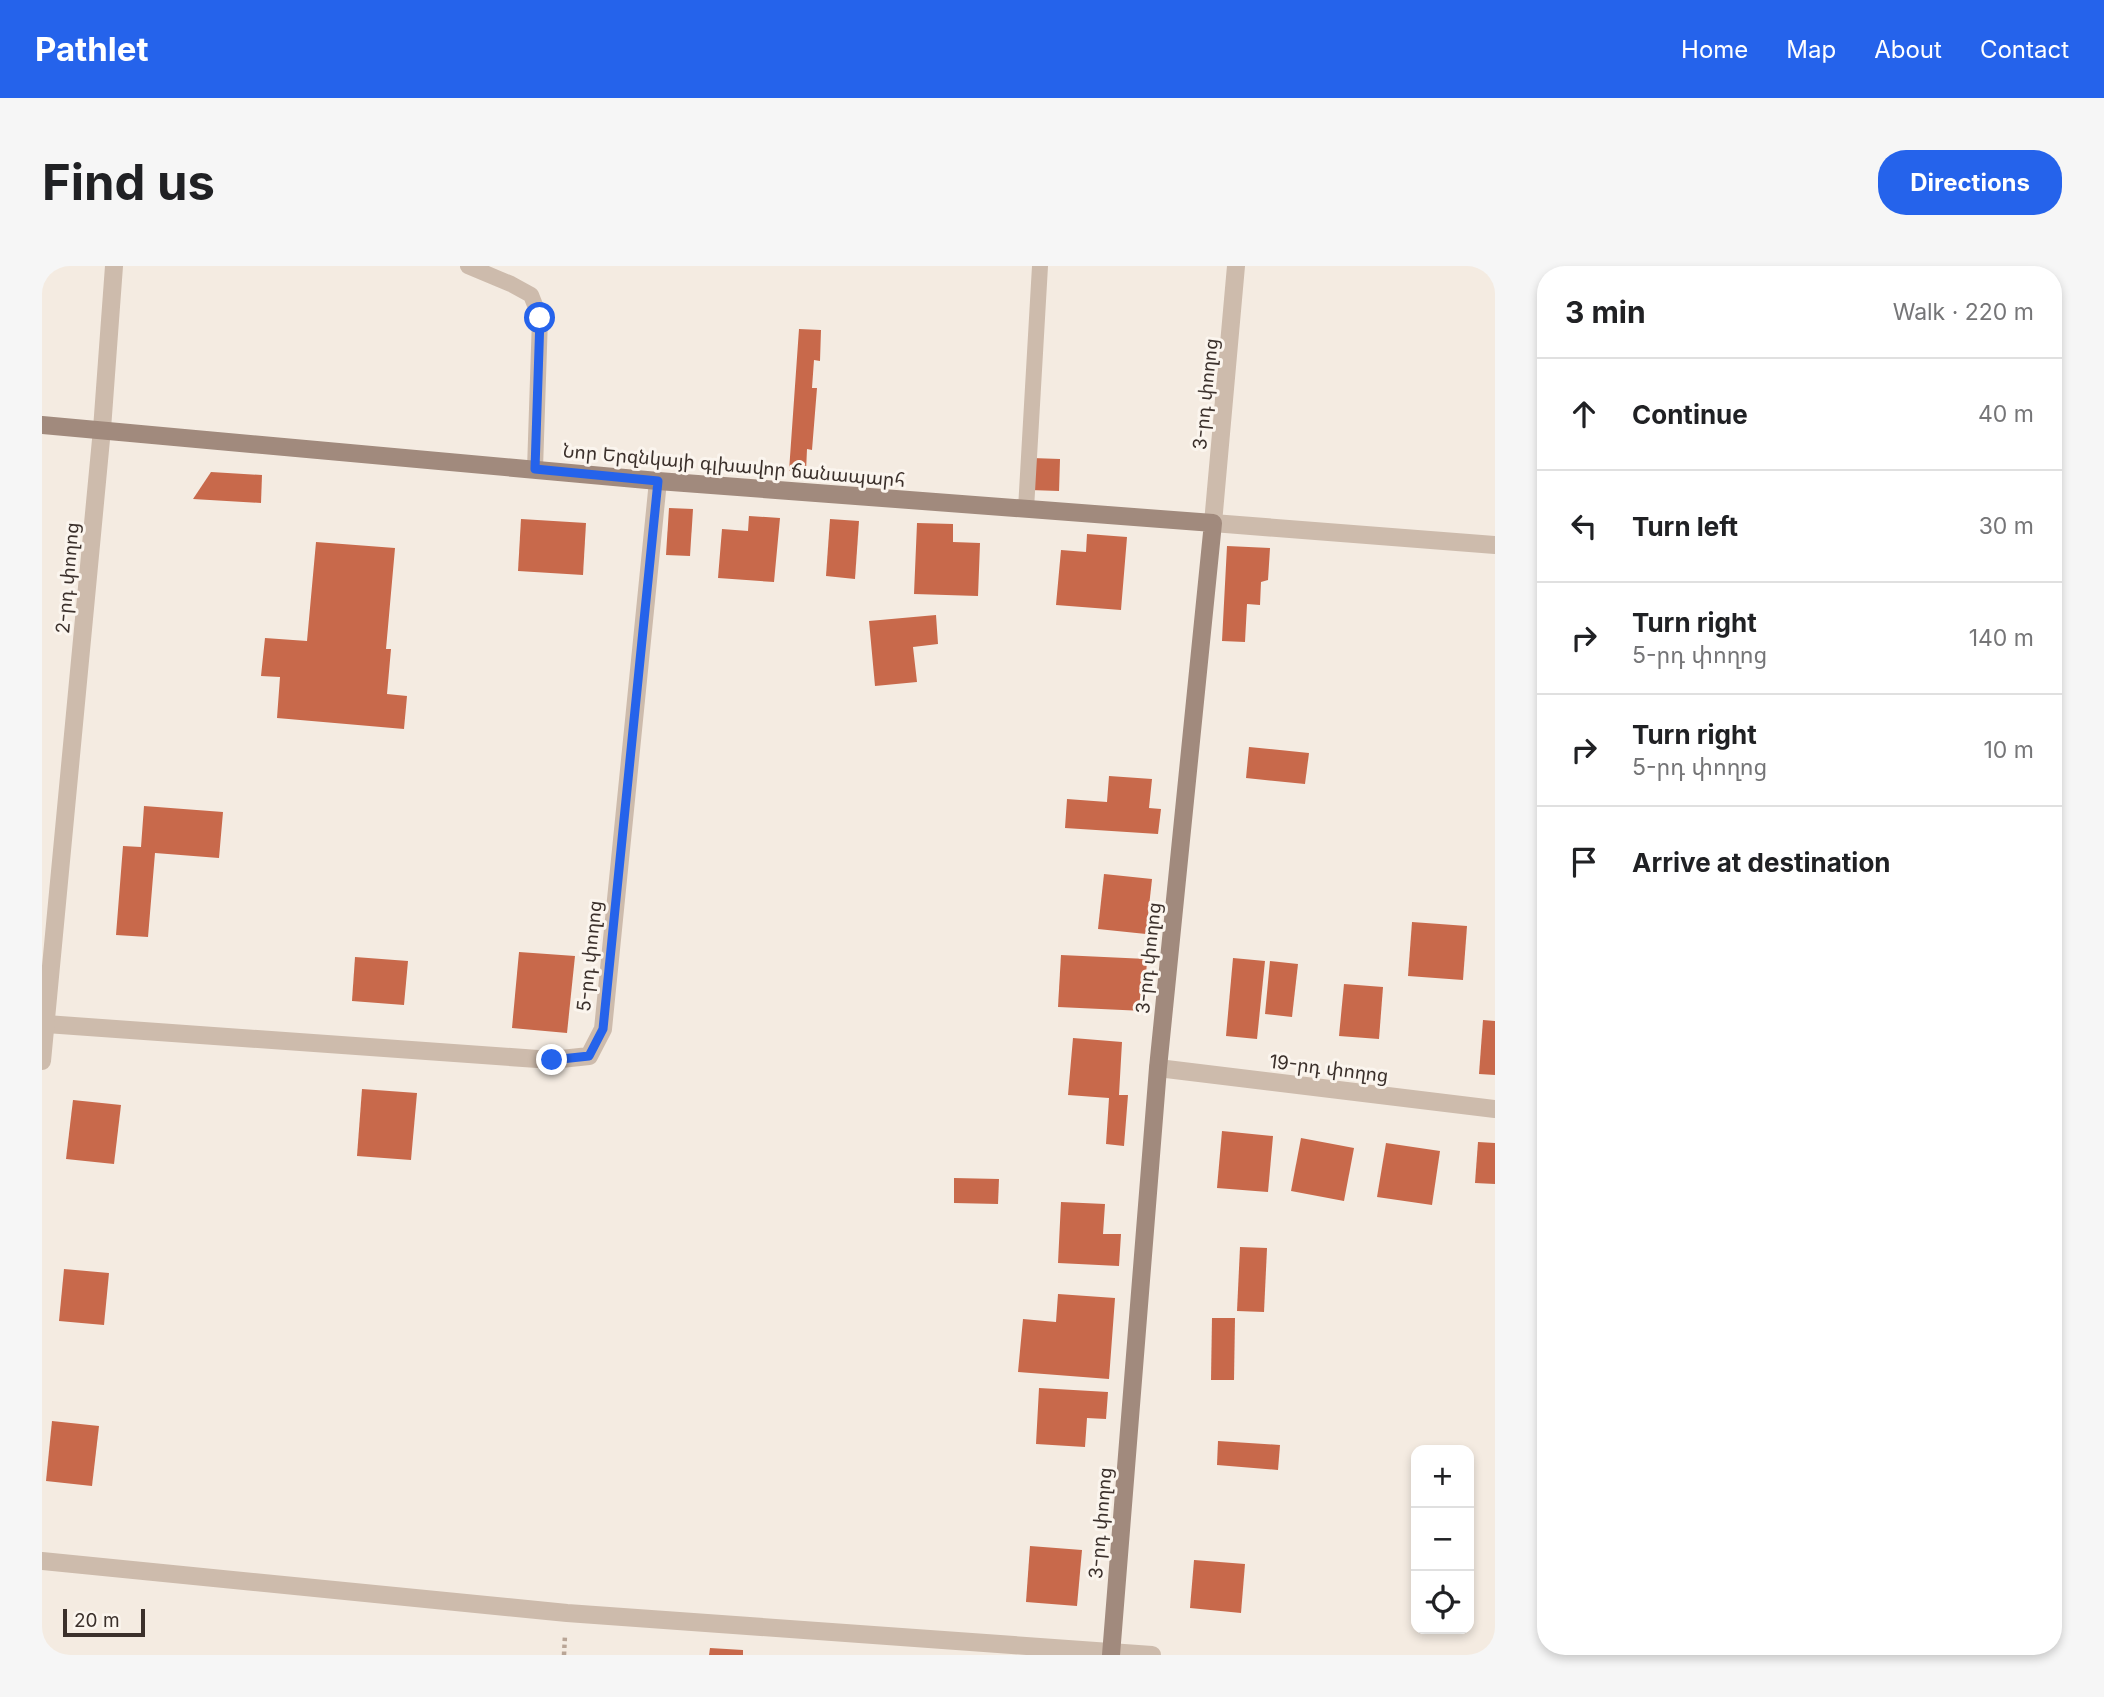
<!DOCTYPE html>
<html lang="en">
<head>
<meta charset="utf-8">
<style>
  body { margin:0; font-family:Inter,"Noto Sans Armenian",sans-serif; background:#f6f6f6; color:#202124 }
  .controls { position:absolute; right:21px; bottom:21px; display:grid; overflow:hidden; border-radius:14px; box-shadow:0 4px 10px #0003 }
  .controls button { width:63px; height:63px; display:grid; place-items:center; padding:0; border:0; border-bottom:2px solid #e0e0e0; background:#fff; color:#202124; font:35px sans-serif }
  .scale { position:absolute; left:21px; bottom:18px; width:82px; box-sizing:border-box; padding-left:7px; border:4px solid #3b302b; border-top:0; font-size:19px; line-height:24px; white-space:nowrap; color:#3b302b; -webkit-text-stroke:5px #fbf5ee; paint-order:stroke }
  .stop { position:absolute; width:21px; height:21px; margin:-16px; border:5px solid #2563eb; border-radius:50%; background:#fff }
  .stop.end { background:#2563eb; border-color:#fff; box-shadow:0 2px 7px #0008 }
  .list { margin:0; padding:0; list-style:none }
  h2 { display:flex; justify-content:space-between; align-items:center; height:91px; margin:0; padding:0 28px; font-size:30px }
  h2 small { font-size:23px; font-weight:400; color:#757577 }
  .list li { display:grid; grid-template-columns:46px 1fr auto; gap:21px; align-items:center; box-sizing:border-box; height:112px; padding:0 28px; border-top:2px solid #e0e0e0 }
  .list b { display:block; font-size:26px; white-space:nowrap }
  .list p { margin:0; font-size:23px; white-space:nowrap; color:#757577 }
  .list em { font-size:23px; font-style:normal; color:#757577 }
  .icon { flex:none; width:38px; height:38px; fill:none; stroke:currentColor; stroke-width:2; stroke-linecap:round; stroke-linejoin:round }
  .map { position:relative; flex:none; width:1453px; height:1389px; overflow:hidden; border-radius:28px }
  header { display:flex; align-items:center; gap:42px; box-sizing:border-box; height:98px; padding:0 35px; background:#2563eb; color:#fff }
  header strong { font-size:33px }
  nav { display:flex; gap:38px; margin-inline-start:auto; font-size:24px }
  .intro { display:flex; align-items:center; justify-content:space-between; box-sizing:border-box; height:168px; padding:0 42px }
  h1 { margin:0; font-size:49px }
  .button { padding:18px 32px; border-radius:28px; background:#2563eb; color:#fff; font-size:24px; font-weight:700 }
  main { display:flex; gap:42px; padding:0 42px }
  aside { flex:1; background:#fff; border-radius:28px; box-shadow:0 4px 10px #0003 }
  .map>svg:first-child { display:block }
</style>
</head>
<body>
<header>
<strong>Pathlet</strong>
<nav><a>Home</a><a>Map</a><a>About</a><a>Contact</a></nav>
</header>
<div class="intro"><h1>Find us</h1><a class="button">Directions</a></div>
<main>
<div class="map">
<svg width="1453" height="1389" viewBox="0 0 1453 1389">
  <rect width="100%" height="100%" fill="#f4ebe1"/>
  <g fill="#c8694b">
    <polygon points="757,63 779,64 778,95 772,94 770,122 775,122 770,184 765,183 764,206 747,205"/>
    <polygon points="990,192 1018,193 1017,225 988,224"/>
    <polygon points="169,206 220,209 219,237 151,233"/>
    <polygon points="627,242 651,243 648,290 624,289"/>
    <polygon points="707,250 738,252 732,316 676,312 680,263 706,265"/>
    <polygon points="479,253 544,257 541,309 476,305"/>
    <polygon points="788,253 817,255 813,313 784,310"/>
    <polygon points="875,257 911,258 911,276 938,277 936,330 872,328"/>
    <polygon points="1045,268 1085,271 1079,344 1014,339 1019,284 1044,286"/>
    <polygon points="274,276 353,282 344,383 349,383 345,428 365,430 362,463 235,452 238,411 219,410 223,372 265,375"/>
    <polygon points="1185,280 1228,282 1226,314 1219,316 1218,339 1205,338 1203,376 1180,375"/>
    <polygon points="894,349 896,378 871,381 875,416 833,420 827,355"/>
    <polygon points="1207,481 1267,487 1263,518 1204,512"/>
    <polygon points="1067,510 1110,513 1107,542 1119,543 1116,568 1023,562 1025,533 1065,536"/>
    <polygon points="102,540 181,546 177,592 113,587 106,671 74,669 81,580 99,581"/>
    <polygon points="1062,608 1110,613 1104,668 1056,663"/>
    <polygon points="1370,656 1425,660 1421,714 1366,710"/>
    <polygon points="477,686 533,690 525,767 470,762"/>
    <polygon points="1019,689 1105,693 1102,745 1016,741"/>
    <polygon points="313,691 366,695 362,739 310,735"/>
    <polygon points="1191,692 1223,695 1215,773 1184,770"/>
    <polygon points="1228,695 1256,698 1250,751 1223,748"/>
    <polygon points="1302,718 1341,721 1337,773 1297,770"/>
    <polygon points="1441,754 1453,755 1453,809 1437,808"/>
    <polygon points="1031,772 1080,776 1077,829 1086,829 1082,880 1064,878 1067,832 1026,829"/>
    <polygon points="320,823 375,827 369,894 315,890"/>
    <polygon points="31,834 79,839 72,898 24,893"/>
    <polygon points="1180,865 1231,870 1226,926 1175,922"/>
    <polygon points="1259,872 1312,882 1302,935 1249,925"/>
    <polygon points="1436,876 1453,877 1453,918 1433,917"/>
    <polygon points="1344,877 1398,885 1390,939 1335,931"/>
    <polygon points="912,912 957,913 956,938 912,937"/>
    <polygon points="1019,936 1063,938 1061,968 1079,968 1077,1000 1016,997"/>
    <polygon points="1198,981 1225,982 1222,1046 1195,1045"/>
    <polygon points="22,1003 67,1007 62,1059 17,1055"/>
    <polygon points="1016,1028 1073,1032 1067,1113 976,1106 981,1053 1014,1056"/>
    <polygon points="1170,1052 1193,1052 1192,1114 1169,1114"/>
    <polygon points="997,1122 1066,1126 1064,1153 1045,1152 1043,1181 994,1178"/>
    <polygon points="10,1155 57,1160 50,1220 4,1215"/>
    <polygon points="1176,1175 1238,1179 1236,1204 1175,1199"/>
    <polygon points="988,1280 1040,1284 1035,1340 984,1336"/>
    <polygon points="1152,1294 1203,1298 1199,1347 1148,1342"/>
    <polygon points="668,1382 701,1384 701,1389 667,1389"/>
  </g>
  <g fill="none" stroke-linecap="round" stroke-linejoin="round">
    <polyline stroke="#b9a596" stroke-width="4.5" stroke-dasharray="3.5 3.5" stroke-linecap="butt" points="522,1389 523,1369"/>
    <g stroke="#cdbbac" stroke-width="16">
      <polyline points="426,0 469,18 489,29 498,52 493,203"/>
      <polyline points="984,243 998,0"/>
    </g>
    <g stroke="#cdbbac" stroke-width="18">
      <polyline points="1194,0 1171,257 1453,279"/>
      <polyline points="4,758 510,794 547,790 561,763 616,215"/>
      <polyline points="0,795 60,163 72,0"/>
      <polyline points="1116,802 1453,843"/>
      <polyline points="0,1295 525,1347 1110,1389"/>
    </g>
    <polyline stroke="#a18a7d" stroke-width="18" points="0,159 616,215 1171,257 1116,802 1069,1389"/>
  </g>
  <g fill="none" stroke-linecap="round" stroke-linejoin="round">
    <polyline stroke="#2563eb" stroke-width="9" points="498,52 493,203 616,215 561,763 547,790 510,794"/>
  </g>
  <g text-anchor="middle" stroke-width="6" stroke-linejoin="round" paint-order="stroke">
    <g font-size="19" fill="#3b302b" stroke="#fbf5ee">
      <text transform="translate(1163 128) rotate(-84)" y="7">3-րդ փողոց</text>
      <text transform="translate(692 199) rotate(5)" y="7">Նոր Երզնկայի գլխավոր ճանապարհ</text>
      <text transform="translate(25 312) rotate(-85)" y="7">2-րդ փողոց</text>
      <text transform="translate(547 690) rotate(-84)" y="7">5-րդ փողոց</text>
      <text transform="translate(1106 692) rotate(-84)" y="7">3-րդ փողոց</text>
      <text transform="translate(1287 802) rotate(7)" y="7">19-րդ փողոց</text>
      <text transform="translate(1058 1257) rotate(-85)" y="7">3-րդ փողոց</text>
    </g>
  </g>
</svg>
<div class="controls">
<button>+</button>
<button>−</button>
<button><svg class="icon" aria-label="locate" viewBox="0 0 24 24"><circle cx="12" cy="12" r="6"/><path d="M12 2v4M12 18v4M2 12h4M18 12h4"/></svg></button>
</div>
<div class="scale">20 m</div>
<div class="stop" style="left:498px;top:52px"></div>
<div class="stop end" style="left:510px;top:794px"></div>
</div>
<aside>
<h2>3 min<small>Walk · 220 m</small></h2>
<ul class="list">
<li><svg class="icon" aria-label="ahead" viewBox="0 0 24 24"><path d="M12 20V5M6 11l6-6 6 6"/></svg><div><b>Continue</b></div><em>40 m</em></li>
<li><svg class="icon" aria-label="left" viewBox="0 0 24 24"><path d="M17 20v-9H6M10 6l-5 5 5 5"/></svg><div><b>Turn left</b></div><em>30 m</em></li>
<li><svg class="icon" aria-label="right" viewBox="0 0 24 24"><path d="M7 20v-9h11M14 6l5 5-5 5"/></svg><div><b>Turn right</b><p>5-րդ փողոց</p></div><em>140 m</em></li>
<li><svg class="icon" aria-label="right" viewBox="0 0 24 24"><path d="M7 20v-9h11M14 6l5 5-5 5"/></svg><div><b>Turn right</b><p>5-րդ փողոց</p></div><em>10 m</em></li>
<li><svg class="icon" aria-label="arrive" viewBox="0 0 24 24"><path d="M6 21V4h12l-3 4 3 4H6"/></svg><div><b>Arrive at destination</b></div></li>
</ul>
</aside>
</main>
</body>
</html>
